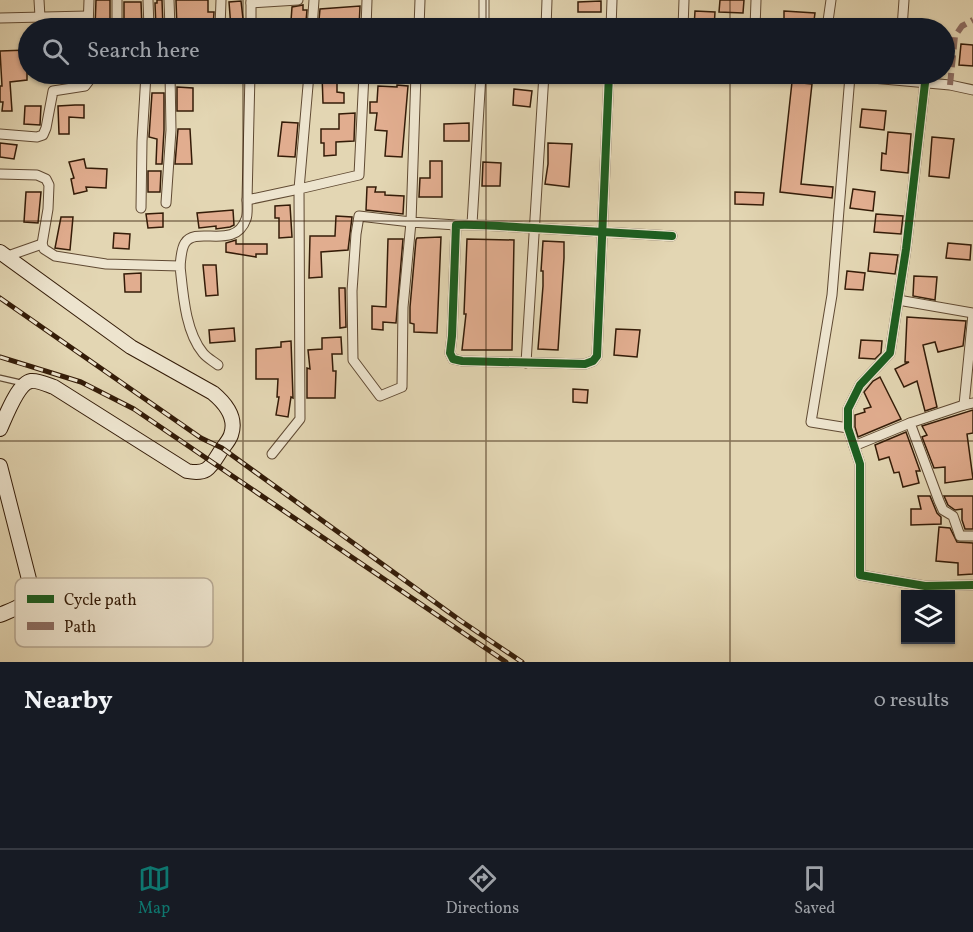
<!DOCTYPE html>
<style>
body{margin:0;font-family:Vollkorn,serif;background:#20242c;color:#f1f3f6}
.controls{position:absolute;right:18px;bottom:18px;display:grid;overflow:hidden;border-radius:0px;box-shadow:0 2px 4px #0004}
.controls button{width:54px;height:54px;display:grid;place-items:center;padding:0;border:0;border-bottom:2px solid #363941;background:#171b24;color:#f1f3f6;font:30px sans-serif}
.list{margin:0;padding:0;list-style:none}
h2{display:flex;justify-content:space-between;align-items:center;height:78px;margin:0;padding:0 24px;font-size:26px}
h2 small{font-size:20px;font-weight:400;color:#9ea1a6}
.icon{flex:none;width:33px;height:33px;fill:none;stroke:currentColor;stroke-width:2;stroke-linecap:round;stroke-linejoin:round}
.map{position:relative;flex:none;width:973px;height:662px;overflow:hidden}
.search{position:absolute;background:#171b24;box-shadow:0 2px 4px #0004;left:18px;right:18px;top:18px;height:66px;display:flex;align-items:center;gap:15px;box-sizing:border-box;padding:0 21px;border-radius:33px;color:#9ea1a6;font-size:22px}
.sheet{height:186px;background:#171b24}
nav{display:flex;justify-content:space-around;align-items:center;box-sizing:border-box;height:84px;border-top:2px solid #363941;background:#171b24;font-size:16px;color:#9ea1a6}
nav a{display:grid;justify-items:center;gap:3px}
nav .on{color:#0f766e}
.map>svg:first-child{display:block}
</style>
<div class="map">
<svg width="973" height="662" viewBox="0 0 973 662">
<rect width="100%" height="100%" fill="#e3d6b3"/>
<filter id="stains"><feTurbulence type="fractalNoise" baseFrequency=".00333" numOctaves="4"/><feColorMatrix values="0 0 0 0 .2 0 0 0 0 .09 0 0 0 0 .02 0 0 0 .5 -.17"/></filter>
<radialGradient id="worn" r=".72"><stop offset=".6" stop-color="#630" stop-opacity="0"/><stop offset="1" stop-color="#630" stop-opacity=".3"/></radialGradient>
<!-- building -->
<g fill="#e1ad8f" stroke="#341c08" stroke-width="1.5">
<polygon points="96,0 110,0 110,28 95,28"/>
<polygon points="157,0 162,0 163,28 156,28 155,3 157,3"/>
<polygon points="176,0 208,0 208,12 214,12 213,28 177,28"/>
<polygon points="720,0 744,0 743,13 719,12"/>
<polygon points="241,1 244,28 231,28 229,2"/>
<polygon points="601,1 601,12 578,12 578,2"/>
<polygon points="124,2 141,2 142,28 124,28"/>
<polygon points="303,5 303,10 307,10 306,21 291,21 292,7"/>
<polygon points="360,6 359,28 321,28 321,20 319,20 320,9"/>
<polygon points="695,11 715,12 714,28 694,28"/>
<polygon points="784,11 815,13 813,28 784,28"/>
<polygon points="961,44 973,45 973,66 959,65"/>
<polygon points="27,50 27,80 10,82 12,111 2,111 3,102 0,102 0,86 2,86 0,51"/>
<polygon points="322,74 337,74 337,92 344,93 344,103 323,103"/>
<polygon points="792,82 812,84 801,184 833,187 832,198 780,192"/>
<polygon points="397,85 408,86 402,157 385,156 387,131 375,130 377,113 370,113 370,102 377,102 378,86 397,87"/>
<polygon points="177,87 193,88 193,111 177,111"/>
<polygon points="514,89 532,91 530,107 513,105"/>
<polygon points="152,93 164,93 164,130 162,164 156,164 157,139 149,137"/>
<polygon points="75,105 84,105 84,118 69,117 69,134 59,134 58,106"/>
<polygon points="25,106 41,106 40,125 24,124"/>
<polygon points="862,109 886,111 884,130 860,127"/>
<polygon points="355,113 354,141 336,142 336,155 324,156 324,143 321,143 321,129 339,129 339,114"/>
<polygon points="282,122 298,123 295,157 278,156"/>
<polygon points="469,123 469,141 444,141 444,124"/>
<polygon points="178,129 190,129 192,164 175,164"/>
<polygon points="888,132 911,134 908,173 881,170 882,153 886,154"/>
<polygon points="932,137 954,139 949,178 929,176"/>
<polygon points="0,143 17,145 14,159 0,157"/>
<polygon points="548,143 572,144 569,187 545,184 548,164"/>
<polygon points="84,159 86,168 107,169 106,188 86,187 87,191 74,194 71,179 74,178 69,162"/>
<polygon points="430,161 442,161 442,197 419,197 420,178 430,178"/>
<polygon points="483,162 501,163 500,186 482,186"/>
<polygon points="148,171 161,171 160,192 148,192"/>
<polygon points="367,187 376,187 375,192 385,192 385,195 404,196 403,214 366,210"/>
<polygon points="853,189 875,192 873,211 850,208"/>
<polygon points="26,192 41,192 38,223 24,222"/>
<polygon points="735,192 764,193 763,205 735,204"/>
<polygon points="290,205 292,237 279,238 279,218 275,218 275,206"/>
<polygon points="233,210 234,225 230,227 216,229 216,226 199,228 197,213"/>
<polygon points="163,213 163,227 148,228 146,214"/>
<polygon points="876,214 903,216 901,234 874,232"/>
<polygon points="336,216 352,217 348,250 321,252 322,277 309,278 310,236 335,236"/>
<polygon points="61,217 73,217 70,250 55,248"/>
<polygon points="114,233 130,234 129,249 113,248"/>
<polygon points="441,237 437,333 414,332 414,324 410,323 410,307 416,240 417,238"/>
<polygon points="388,239 403,239 396,323 383,322 383,330 372,329 372,306 386,307"/>
<polygon points="467,239 514,240 512,350 462,350 466,314 464,314"/>
<polygon points="236,240 236,244 267,244 267,254 256,254 256,257 226,252 226,243"/>
<polygon points="543,241 564,242 564,258 558,350 538,349 543,286 543,271 541,271"/>
<polygon points="948,243 971,245 970,260 946,258"/>
<polygon points="870,253 898,255 895,274 868,271"/>
<polygon points="203,265 216,265 218,295 206,296"/>
<polygon points="847,271 865,273 863,290 845,289"/>
<polygon points="141,273 141,292 125,292 124,274"/>
<polygon points="914,276 937,277 935,300 913,296"/>
<polygon points="339,288 345,288 346,327 340,328"/>
<polygon points="907,317 966,321 963,346 938,352 935,342 923,345 937,407 925,411 917,381 904,387 895,369 909,362 905,362"/>
<polygon points="234,328 235,341 210,343 209,330"/>
<polygon points="616,329 640,330 637,357 614,355"/>
<polygon points="341,337 342,354 332,354 333,371 336,371 335,398 307,398 307,368 310,369 308,350 322,349 322,338"/>
<polygon points="861,340 882,341 881,353 875,359 859,358"/>
<polygon points="291,341 293,398 291,397 288,417 276,415 279,397 277,397 278,379 256,379 256,349 281,347 281,342"/>
<polygon points="880,377 901,419 858,437 855,427 855,415 865,412 864,409 871,407 864,392 873,381"/>
<polygon points="573,389 588,390 587,403 573,402"/>
<polygon points="973,410 973,433 967,434 973,479 945,483 945,467 934,468 922,437 927,435 922,426"/>
<polygon points="906,432 920,471 916,471 919,483 903,487 899,472 894,473 889,457 879,460 875,445"/>
<polygon points="918,496 930,496 937,513 941,517 941,524 911,525 911,509 921,509"/>
<polygon points="944,496 973,496 973,529 965,529 962,520 962,509 955,510 948,505"/>
<polygon points="939,527 950,528 957,542 973,543 973,574 958,575 958,563 936,561"/>
</g>
<g fill="none" stroke-linecap="round" stroke-linejoin="round">
<!-- lane casing -->
<g stroke="#604a33" stroke-width="7">
<polyline id="lane" points="0,378 22,383"/>
</g>
<!-- street casing -->
<g stroke="#604a33" stroke-width="11">
<g id="street">
<polyline points="39,0 40,17"/>
<polyline points="148,0 149,28"/>
<polyline points="169,0 170,28"/>
<polyline points="251,3 298,0"/>
<polyline points="0,18 88,16"/>
<polyline points="88,28 89,0"/>
<polyline points="117,28 117,0"/>
<polyline points="220,28 221,0"/>
<polyline points="251,28 251,0"/>
<polyline points="312,28 314,0"/>
<polyline points="366,28 367,0"/>
<polyline points="419,28 420,0"/>
<polyline points="484,28 484,0"/>
<polyline points="546,28 547,0"/>
<polyline points="611,28 612,0"/>
<polyline points="683,28 684,0"/>
<polyline points="755,28 756,0"/>
<polyline points="827,28 831,0"/>
<polyline points="902,28 904,0"/>
<polyline points="250,74 247,200 299,189 309,74"/>
<polyline points="416,74 411,222 359,216 356,234 352,291 353,360 380,396 402,387 403,307 411,222 456,225"/>
<path d="M609 74 597 356 593 361 585 364 462 361 453 359 450 353 452 336 456 225C482 224 508 227 534 228 580 231 626 233 672 236"/>
<polyline points="837,74 850,76 950,85 973,90"/>
<polyline points="925,83 906,249 890,353 860,385 848,409 848,428 860,464 860,575 925,586 973,585"/>
<polyline points="0,134 37,137 43,135 46,128 53,91 85,86 91,78 92,74"/>
<path d="M0 174 37 175 46 179 49 185 48 209 42 244 44 249 55 256 106 264 180 266C183 293 185 331 203 353 207 358 213 361 218 365"/>
<polyline points="166,203 171,130 170,74"/>
<polyline points="141,208 142,141 146,74"/>
<polyline points="472,224 481,74"/>
<polyline points="5,257 42,244"/>
<path d="M180 266C181 259 181 249 185 243 196 225 235 251 246 219 248 214 247 206 247 200"/>
<polyline points="898,300 973,313"/>
<polyline points="526,363 544,74"/>
<polyline points="973,403 964,405 910,423 939,501 943,510 953,516 960,536 973,536"/>
<polyline points="964,405 973,314"/>
<polyline points="848,428 811,422 832,295 850,76"/>
<polyline points="854,446 910,423"/>
<polyline points="272,454 300,419 299,189 359,175 364,74"/>
</g>
</g>
<!-- secondary casing -->
<g stroke="#341c08" stroke-width="16">
<g id="secondary">
<path d="M0 252 131 347 213 393C225 403 237 418 231 435 229 441 223 447 220 452 210 468 207 475 187 471L54 387C48 385 38 380 31 381 18 383 5 418 0 429"/>
<path d="M0 466 32 591C27 606 13 609 0 615"/>
</g>
</g>
<!-- lane -->
<use href="#lane" stroke="#ede4ce" stroke-width="4.5"/>
<!-- street -->
<use href="#street" stroke="#ede4ce" stroke-width="9"/>
<!-- secondary -->
<use href="#secondary" stroke="#ede4ce" stroke-width="14"/>
<!-- rail casing -->
<g stroke="#341c08" stroke-width="5">
<g id="rail">
<polyline points="0,298 201,438 222,448 461,621 522,662"/>
<polyline points="0,357 81,382 134,409 506,662"/>
</g>
</g>
<!-- rail -->
<use href="#rail" stroke="#ede4ce" stroke-width="3" stroke-dasharray="9" stroke-linecap="butt"/>
<!-- quiet -->
<polyline stroke="#8d6e63" stroke-width="6" stroke-dasharray="12 6" stroke-linecap="butt" points="950,85 955,36 962,26 973,20"/>
<!-- cycleway casing -->
<g stroke="#ede4ce" stroke-width="11">
<g id="cycleway">
<path d="M609 74 597 356 593 361 585 364 462 361 453 359 450 353 452 336 456 225C482 224 508 227 534 228 580 231 626 233 672 236"/>
<polyline points="925,83 906,249 890,353 860,385 848,409 848,428 860,464 860,575 925,586 973,585"/>
</g>
</g>
<!-- cycleway -->
<use href="#cycleway" stroke="#1b5e20" stroke-width="8"/>
</g>
<!-- grid -->
<path fill="none" stroke="#341c08" stroke-width="1.5" stroke-opacity="0.55" d="M243 0V28M486 0V28M730 0V28M243 74V662M486 74V662M730 74V662M0 221H973M0 441H973"/>
<!-- legend -->
<rect x="15" y="578" width="198" height="69" rx="9" fill="#ede4ce" stroke="#b6a893" stroke-width="1.5"/>
<rect x="27" y="595" width="27" height="8" fill="#1b5e20"/>
<rect x="27" y="622" width="27" height="8" fill="#8d6e63"/>
<g font-size="16" fill="#341c08">
<text x="64" y="605">Cycle path</text>
<text x="64" y="632">Path</text>
</g>
<rect width="100%" height="100%" filter="url(#stains)"/>
<rect width="100%" height="100%" fill="url(#worn)"/>
</svg>
<div class="controls">
<button><svg class="icon" aria-label="layers" viewBox="0 0 24 24"><path d="M12 4l9 5-9 5-9-5zM3 14l9 5 9-5"/></svg></button>
</div>
<div class="search"><svg class="icon" aria-label="search" viewBox="0 0 24 24"><circle cx="10" cy="10" r="6"/><path d="M15 15l6 6"/></svg>Search here</div>
</div>
<section class="sheet">
<h2>Nearby<small>0 results</small></h2>
<ul class="list">
</ul>
</section>
<nav>
<a class="on"><svg class="icon" aria-label="map" viewBox="0 0 24 24"><path d="M3 6l6-2 6 2 6-2v14l-6 2-6-2-6 2zM9 4v14M15 6v14"/></svg>Map</a>
<a><svg class="icon" aria-label="directions" viewBox="0 0 24 24"><path d="M12 3l9 9-9 9-9-9zM9 14v-3h6M13 9l2 2-2 2"/></svg>Directions</a>
<a><svg class="icon" aria-label="saved" viewBox="0 0 24 24"><path d="M7 4h10v16l-5-4-5 4z"/></svg>Saved</a>
</nav>
